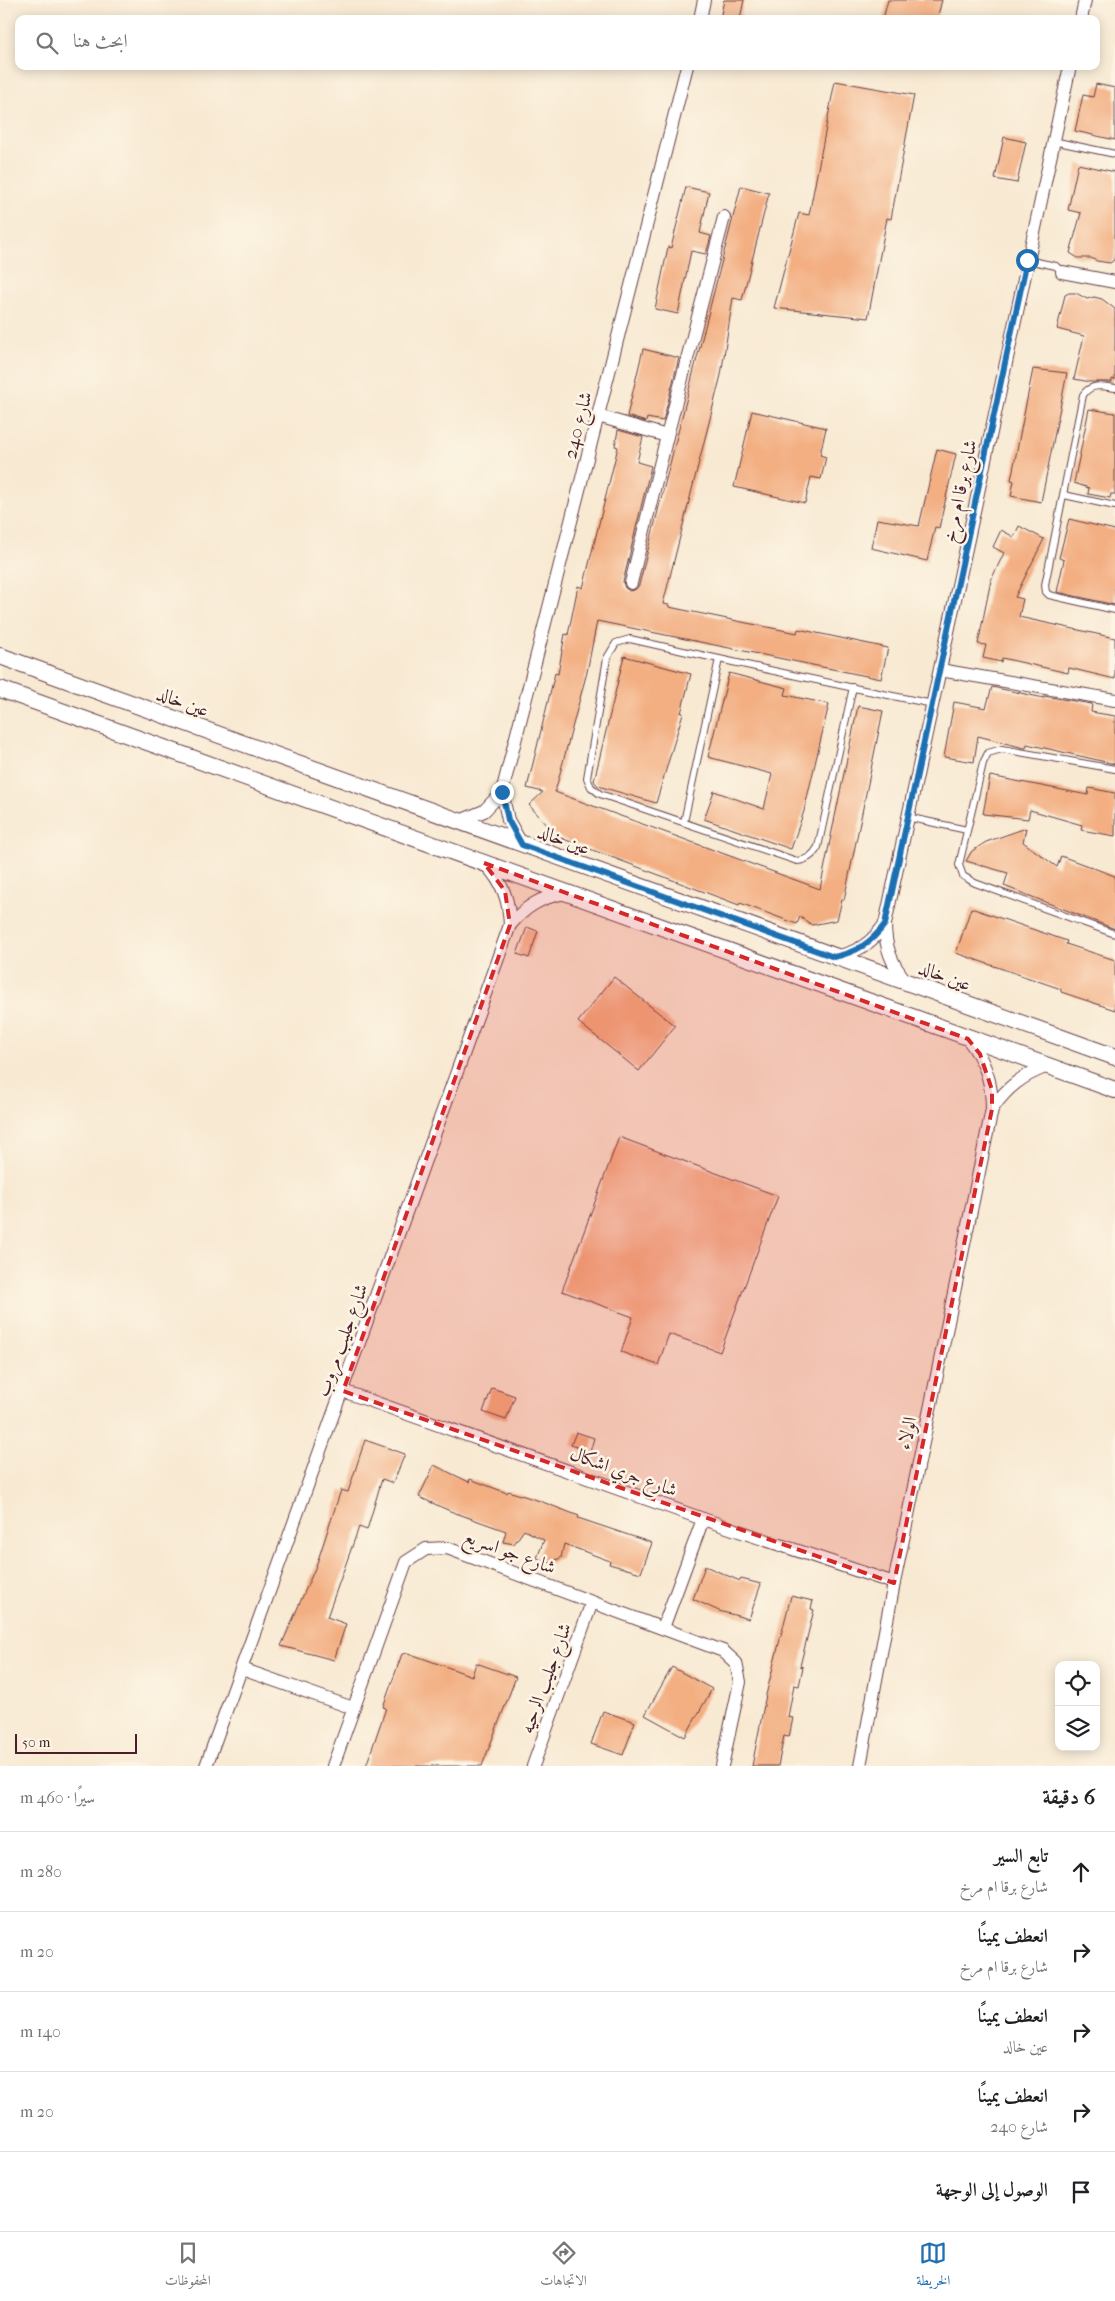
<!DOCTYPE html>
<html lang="ar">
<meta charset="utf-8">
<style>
body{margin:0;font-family:"IM FELL French Canon",Amiri,serif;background:#f6f6f6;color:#202124;direction:rtl}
.controls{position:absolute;right:15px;bottom:15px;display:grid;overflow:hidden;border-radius:10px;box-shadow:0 2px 12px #0003}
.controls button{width:45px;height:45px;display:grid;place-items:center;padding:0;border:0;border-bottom:1px solid #e0e0e0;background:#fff;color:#202124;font:25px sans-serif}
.scale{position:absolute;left:15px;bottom:12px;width:122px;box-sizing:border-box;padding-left:5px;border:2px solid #4a1f2b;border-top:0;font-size:14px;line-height:18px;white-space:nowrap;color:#4a1f2b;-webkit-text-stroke:4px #fcf5e5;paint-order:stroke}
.stop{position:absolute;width:15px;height:15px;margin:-11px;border:4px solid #1f6fb2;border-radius:50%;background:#fff}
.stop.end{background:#1f6fb2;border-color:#fff;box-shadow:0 1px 5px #0008}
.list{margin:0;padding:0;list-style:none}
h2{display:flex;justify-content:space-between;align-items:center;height:65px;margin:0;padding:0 20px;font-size:21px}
h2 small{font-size:16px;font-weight:400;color:#757577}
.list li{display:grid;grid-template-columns:32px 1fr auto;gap:15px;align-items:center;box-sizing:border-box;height:80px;padding:0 20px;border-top:1px solid #e0e0e0}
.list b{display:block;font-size:19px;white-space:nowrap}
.list p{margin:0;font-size:16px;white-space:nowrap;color:#757577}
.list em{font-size:16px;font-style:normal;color:#757577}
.icon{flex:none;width:28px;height:28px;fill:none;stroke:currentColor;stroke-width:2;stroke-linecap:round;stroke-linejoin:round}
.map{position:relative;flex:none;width:1115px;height:1766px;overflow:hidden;direction:ltr}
.search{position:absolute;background:#fff;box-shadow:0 2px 12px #0003;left:15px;right:15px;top:15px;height:55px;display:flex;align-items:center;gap:12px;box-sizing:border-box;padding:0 18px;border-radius:10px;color:#757577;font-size:19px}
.sheet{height:465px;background:#fff}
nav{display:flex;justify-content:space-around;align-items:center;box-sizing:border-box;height:70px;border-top:1px solid #e0e0e0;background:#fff;font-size:14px;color:#757577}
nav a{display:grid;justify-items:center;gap:2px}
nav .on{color:#1f6fb2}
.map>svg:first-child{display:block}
</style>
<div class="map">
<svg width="1115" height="1766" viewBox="0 0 1115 1766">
<rect width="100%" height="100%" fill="#fcf5e5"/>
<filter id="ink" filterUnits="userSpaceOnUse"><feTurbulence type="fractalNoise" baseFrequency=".02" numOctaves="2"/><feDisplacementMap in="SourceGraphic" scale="10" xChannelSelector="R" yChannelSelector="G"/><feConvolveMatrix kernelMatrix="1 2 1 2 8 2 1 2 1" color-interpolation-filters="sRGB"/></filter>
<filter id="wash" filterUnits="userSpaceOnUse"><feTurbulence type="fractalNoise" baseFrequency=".0096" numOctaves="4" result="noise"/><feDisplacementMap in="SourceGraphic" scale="20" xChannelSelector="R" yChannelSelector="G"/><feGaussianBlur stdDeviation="1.12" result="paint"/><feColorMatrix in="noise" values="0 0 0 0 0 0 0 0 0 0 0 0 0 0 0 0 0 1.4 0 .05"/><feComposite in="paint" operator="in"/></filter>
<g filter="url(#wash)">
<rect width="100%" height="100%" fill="#f8e9d2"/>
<g id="blocks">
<!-- building -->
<g fill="#f3af82">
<polygon points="724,0 744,0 740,19 720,19"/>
<polygon points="888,0 942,0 937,19 883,19"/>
<polygon points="835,81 914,95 891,219 887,218 868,318 774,308 799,213 809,215"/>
<polygon points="1096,84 1115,88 1115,140 1075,131 1083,95 1093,97"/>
<polygon points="1004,137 1026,142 1017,183 995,179"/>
<polygon points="1078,164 1115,172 1115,253 1114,260 1110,263 1097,261 1091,258 1078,258 1070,253 1081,213 1068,210"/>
<polygon points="741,186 769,193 742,300 733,298 721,375 663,604 669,605 669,607 737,621 797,633 798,629 888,648 881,679 597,621 587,672 555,792 820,889 858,706 883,711 844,900 842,900 837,920 812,925 800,917 797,924 740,903 739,905 558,837 529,805 543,792 527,788 555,673 558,674 565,634 568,635 578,586 583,588 618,447 615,446 618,430 643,437 637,462 651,466 623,582 625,588 630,591 636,589 639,585"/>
<polygon points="686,187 709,192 700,233 711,236 706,254 691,251 678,314 655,309 668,247 671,248"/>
<polygon points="1069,293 1076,293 1087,299 1094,297 1102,299 1115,309 1115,380 1112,379 1112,382 1091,382 1074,379 1084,336 1057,329 1065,295"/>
<polygon points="643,349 679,358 663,421 647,418 646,422 627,416"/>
<polygon points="1033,369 1067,373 1041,502 1011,496 1014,481 1011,480"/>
<polygon points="1089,409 1115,413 1115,494 1111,494 1110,498 1088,494 1089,488 1074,483"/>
<polygon points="752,411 826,428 820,455 826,457 821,479 811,477 805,503 734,487"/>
<polygon points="937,449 956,454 939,528 935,527 927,561 871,548 877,519 919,526"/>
<polygon points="1069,519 1115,530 1115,605 1057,592 1064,560 1059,558"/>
<polygon points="1019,526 1044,539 1015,597 1023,599 1019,617 1115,638 1115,679 1069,668 1068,673 1002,658 1001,662 983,658 986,645 978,644 991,580 1004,553 993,547 1001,530 1014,537"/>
<polygon points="624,656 691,674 681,713 683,713 656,803 598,786 594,781"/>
<polygon points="729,673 787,688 785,695 829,704 804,811 791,849 704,819 714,791 764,809 772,774 708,757"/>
<polygon points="992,687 1044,698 1044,696 1092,704 1091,712 1115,716 1115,764 1027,744 1026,748 1024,748 978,736 974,762 944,757 954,702 986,708"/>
<polygon points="990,776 1088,795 1089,788 1115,793 1115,836 1081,830 1082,825 1030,810 1028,819 983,814"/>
<polygon points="1026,828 1023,842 1057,867 1061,856 1115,876 1115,929 1004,886 1008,873 966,861 972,851 986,842"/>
<polygon points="971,908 1067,941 1066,944 1115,960 1115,1010 1061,992 1061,989 956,953"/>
<polygon points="527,927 538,931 529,958 517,954"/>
<polygon points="614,977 675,1026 639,1071 578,1022"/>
<polygon points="619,1137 778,1196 720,1352 669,1334 658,1365 621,1352 633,1317 562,1291"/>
<polygon points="492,1388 515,1396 506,1420 483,1412"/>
<polygon points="576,1432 594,1438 590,1452 571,1445"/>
<polygon points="365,1440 405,1454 393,1483 382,1479 367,1530 359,1527 327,1617 346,1624 334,1660 281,1646 316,1566 341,1490 348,1492"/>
<polygon points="434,1465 469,1482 470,1479 507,1493 508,1491 540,1501 579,1516 578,1518 652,1543 641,1573 609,1564 610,1561 564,1544 561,1558 555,1560 551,1563 537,1558 544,1540 524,1530 514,1544 503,1542 506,1531 450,1511 419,1497"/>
<polygon points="705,1566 740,1581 741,1579 761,1584 749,1619 719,1611 693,1599"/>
<polygon points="791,1596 813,1601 811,1609 814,1610 800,1666 803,1667 799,1686 794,1685 788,1717 793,1718 789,1737 784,1736 778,1766 752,1766 766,1695"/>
<polygon points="408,1653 472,1676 476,1663 516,1677 482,1766 366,1766 386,1708 383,1707 402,1654"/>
<polygon points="672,1667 712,1689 685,1737 645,1715"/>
<polygon points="603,1711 635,1722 623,1755 591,1744"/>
</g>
</g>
</g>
<g filter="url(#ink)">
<use href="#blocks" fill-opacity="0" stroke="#643d44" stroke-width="1"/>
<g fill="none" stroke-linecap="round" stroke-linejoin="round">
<!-- service casing -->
<g stroke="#643d44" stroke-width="8">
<g id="service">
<polyline points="1053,141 1115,154"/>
<polyline points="1027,260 1056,266 1062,272"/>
<path d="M1115 388C1102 386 1091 383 1083 395L1045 585 1046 592 1049 595 1115 610"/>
<polyline points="1064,495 1115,506"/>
<path d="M853 687 818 847C813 856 807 860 797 861L600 794 591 787 587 778 607 658 616 643 630 639C731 662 832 684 933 704"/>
<polyline points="1115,769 1002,749 988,753 983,763 959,865 963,876 975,883 1115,934"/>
<polyline points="907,817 967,830"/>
<polyline points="684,822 719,659"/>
</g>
</g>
<!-- minor casing -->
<g stroke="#643d44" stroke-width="14">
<g id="minor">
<polyline points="700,19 704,0"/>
<polyline points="1081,19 1085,0"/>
<polyline points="1062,272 1115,282"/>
<polyline points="598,416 667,436 724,217"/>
<polyline points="631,583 667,436"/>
<polyline points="940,670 1115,700"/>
<polyline points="460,821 484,811 502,792"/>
<polyline points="522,845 508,820 502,792 687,66"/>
<path d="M486 865C503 883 509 900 510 925"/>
<path d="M835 957C858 952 872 943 885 924"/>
<path d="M907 982C891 964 885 947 885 924L1070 66"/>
<path d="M992 1109C1007 1087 1023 1075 1048 1066"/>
<polyline points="343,1391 703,1519 894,1583"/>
<polyline points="663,1628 703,1519"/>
<polyline points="242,1669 353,1708"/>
<path d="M206 1766 510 925C525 907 541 897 565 893"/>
<polyline points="333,1766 406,1562 426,1549 447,1548 723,1651 736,1663 740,1682 722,1766"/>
<polyline points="533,1766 592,1602"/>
<path d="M860 1766 894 1583 992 1109C992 1081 985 1061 968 1039"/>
</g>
</g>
<!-- tertiary casing -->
<g stroke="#643d44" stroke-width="18">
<g id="tertiary">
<polyline points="0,656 1115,1057"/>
<polyline points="0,689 1115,1090"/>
</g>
</g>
<!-- service -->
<use href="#service" stroke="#fff" stroke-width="6"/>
<!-- minor -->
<use href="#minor" stroke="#fff" stroke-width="12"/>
<!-- tertiary -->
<use href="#tertiary" stroke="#fff" stroke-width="16"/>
</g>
</g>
<g fill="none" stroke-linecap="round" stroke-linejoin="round" filter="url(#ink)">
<!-- route -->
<path stroke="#1f6fb2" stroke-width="6" d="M502 792 508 820 522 845 834 957C857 952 871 943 885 924L1027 260"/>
</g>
<!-- marked area -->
<path fill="#d62828" fill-opacity="0.2" stroke="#d62828" stroke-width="4" stroke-dasharray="10 6" stroke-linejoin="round" d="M484 863 968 1039 980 1054 992 1090V1109L894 1583 343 1391 510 925 505 891Z"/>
<g text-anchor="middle" stroke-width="5" stroke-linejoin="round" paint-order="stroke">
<!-- street labels -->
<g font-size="19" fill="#4a1f2b" stroke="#fcf5e5">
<text transform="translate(577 425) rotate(-76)" y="7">شارع 240</text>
<text transform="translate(959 491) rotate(-78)" y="7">شارع برقا ام مرخ</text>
<text transform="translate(183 701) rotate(20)" y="7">عين خالد</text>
<text transform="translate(564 839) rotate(20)" y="7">عين خالد</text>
<text transform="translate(945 975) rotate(20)" y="7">عين خالد</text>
<text transform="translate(341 1340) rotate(-70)" y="7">شارع جليب مروب</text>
<text transform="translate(906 1433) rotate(-78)" y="7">الولاء</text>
<text transform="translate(624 1471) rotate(20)" y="7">شارع جري اشكال</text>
<text transform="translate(510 1551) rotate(20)" y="7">شارع جو اسريع</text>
<text transform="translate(545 1678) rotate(-70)" y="7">شارع جليب الرحيه</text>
</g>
</g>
</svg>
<div class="controls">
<button><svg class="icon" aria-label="locate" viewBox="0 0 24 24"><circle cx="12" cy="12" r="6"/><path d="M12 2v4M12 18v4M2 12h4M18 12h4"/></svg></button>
<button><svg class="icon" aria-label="layers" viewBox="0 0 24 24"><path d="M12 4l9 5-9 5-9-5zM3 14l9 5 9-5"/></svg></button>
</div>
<div class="scale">50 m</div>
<div class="stop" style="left:1027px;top:260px"></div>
<div class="stop end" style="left:502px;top:792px"></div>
<div class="search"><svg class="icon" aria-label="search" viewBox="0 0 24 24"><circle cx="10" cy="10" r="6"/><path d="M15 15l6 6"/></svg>ابحث هنا</div>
</div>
<section class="sheet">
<h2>6 دقيقة<small>سيرًا · 460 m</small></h2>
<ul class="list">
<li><svg class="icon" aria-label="ahead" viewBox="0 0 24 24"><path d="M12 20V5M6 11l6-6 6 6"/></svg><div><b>تابع السير</b><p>شارع برقا ام مرخ</p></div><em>280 m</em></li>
<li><svg class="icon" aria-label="right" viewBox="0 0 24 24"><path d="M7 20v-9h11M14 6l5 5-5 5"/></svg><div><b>انعطف يمينًا</b><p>شارع برقا ام مرخ</p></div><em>20 m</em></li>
<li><svg class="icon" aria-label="right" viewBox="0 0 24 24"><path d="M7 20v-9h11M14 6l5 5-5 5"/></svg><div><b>انعطف يمينًا</b><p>عين خالد</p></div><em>140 m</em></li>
<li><svg class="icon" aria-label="right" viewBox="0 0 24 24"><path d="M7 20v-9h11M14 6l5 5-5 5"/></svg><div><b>انعطف يمينًا</b><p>شارع 240</p></div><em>20 m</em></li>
<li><svg class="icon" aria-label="arrive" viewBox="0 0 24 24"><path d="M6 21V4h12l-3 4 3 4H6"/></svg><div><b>الوصول إلى الوجهة</b></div></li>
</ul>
</section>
<nav>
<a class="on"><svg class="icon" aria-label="map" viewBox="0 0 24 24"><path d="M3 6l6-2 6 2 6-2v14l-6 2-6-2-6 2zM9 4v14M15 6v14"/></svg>الخريطة</a>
<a><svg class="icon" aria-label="directions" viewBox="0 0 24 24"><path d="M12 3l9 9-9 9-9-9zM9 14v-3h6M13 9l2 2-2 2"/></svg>الاتجاهات</a>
<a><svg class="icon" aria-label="saved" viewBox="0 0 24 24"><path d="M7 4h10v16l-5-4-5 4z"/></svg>المحفوظات</a>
</nav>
